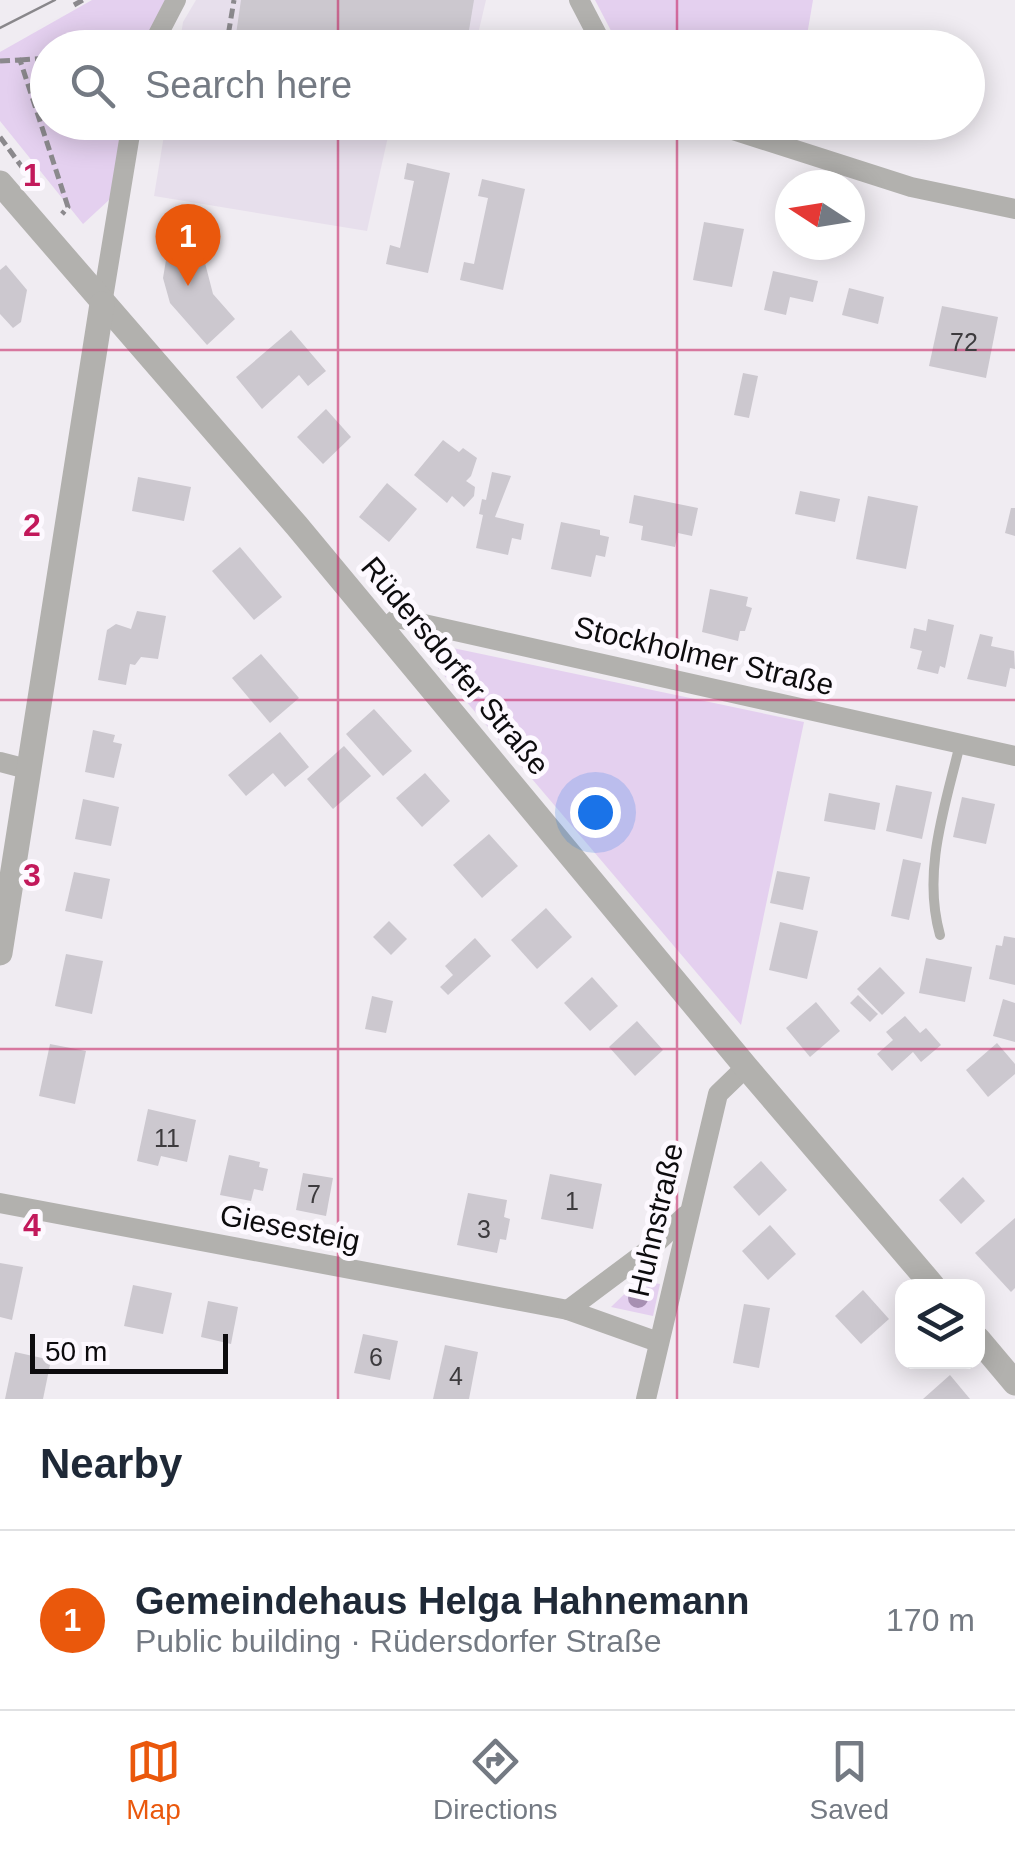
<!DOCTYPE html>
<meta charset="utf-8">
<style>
body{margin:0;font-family:Arial,sans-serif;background:#f2f2f3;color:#1f2937}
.controls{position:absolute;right:30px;bottom:30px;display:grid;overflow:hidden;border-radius:20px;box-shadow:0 5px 25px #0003}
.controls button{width:90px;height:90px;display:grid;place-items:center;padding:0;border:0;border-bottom:2px solid #e0e1e3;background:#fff;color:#1f2937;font:50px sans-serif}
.compass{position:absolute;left:775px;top:170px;width:90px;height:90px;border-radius:50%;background:#fff;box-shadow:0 5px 25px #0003;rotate:282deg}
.scale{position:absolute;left:30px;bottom:25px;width:198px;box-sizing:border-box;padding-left:10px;border:5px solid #0d0c0e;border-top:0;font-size:28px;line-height:35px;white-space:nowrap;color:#0d0c0e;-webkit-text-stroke:8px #fdf9ff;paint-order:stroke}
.you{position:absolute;left:595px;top:812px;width:35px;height:35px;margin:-25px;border:8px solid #fff;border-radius:50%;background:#1a73e8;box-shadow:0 0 0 15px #1a73e833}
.badge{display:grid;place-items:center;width:65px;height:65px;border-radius:50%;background:#ea580c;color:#fff;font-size:32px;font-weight:700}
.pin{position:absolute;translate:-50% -82px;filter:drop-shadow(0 2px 5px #0008)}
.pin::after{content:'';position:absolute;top:52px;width:35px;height:30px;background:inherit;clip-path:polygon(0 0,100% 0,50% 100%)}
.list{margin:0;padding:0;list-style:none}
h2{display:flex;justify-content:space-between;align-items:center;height:130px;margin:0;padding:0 40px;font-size:42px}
h2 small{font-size:32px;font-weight:400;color:#747a83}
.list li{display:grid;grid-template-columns:65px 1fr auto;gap:30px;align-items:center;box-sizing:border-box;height:180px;padding:0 40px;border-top:2px solid #e0e1e3}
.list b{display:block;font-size:38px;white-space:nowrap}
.list p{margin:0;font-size:32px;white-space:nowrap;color:#747a83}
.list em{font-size:32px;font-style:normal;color:#747a83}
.icon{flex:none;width:55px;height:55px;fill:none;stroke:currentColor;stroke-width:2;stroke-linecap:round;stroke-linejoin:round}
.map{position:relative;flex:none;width:1015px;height:1399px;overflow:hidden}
.search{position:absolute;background:#fff;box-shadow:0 5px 25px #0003;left:30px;right:30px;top:30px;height:110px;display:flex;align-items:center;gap:25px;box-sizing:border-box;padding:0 35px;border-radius:55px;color:#747a83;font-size:38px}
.sheet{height:310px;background:#fff}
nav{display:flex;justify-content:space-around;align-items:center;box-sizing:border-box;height:140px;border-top:2px solid #e0e1e3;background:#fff;font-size:28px;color:#747a83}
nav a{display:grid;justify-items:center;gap:5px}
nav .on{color:#ea580c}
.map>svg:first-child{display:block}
</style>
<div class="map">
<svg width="1015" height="1399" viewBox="0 0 1015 1399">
<rect width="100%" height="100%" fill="#f0ecf2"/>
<!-- built -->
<g fill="#e7dfec">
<polygon points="196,0 486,0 475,47 179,48 183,22"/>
<polygon points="166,123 391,123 367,231 154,196"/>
</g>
<!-- green -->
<g fill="#e4d0ef">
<polygon points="92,0 166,0 144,47 48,48 48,122 126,123 110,199 83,224 0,121 0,52"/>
<polygon points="595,0 813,0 805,47 620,48"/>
<polygon points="429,643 804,722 741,1025 431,660"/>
<polygon points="639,1280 660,1284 653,1316 611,1307"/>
</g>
<!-- building -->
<g fill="#ccc8cf">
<polygon points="241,0 474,0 466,48 234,48"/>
<polygon points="407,163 450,173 428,273 386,264 390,245 400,248 414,181 404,179"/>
<polygon points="482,179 525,189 503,290 460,280 464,262 474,264 488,198 478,196"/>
<polygon points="704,222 744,229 732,287 693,280"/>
<polygon points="172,224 211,230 205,263 213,294 235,319 207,345 170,303 163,278"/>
<polygon points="6,265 27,290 21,322 13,328 0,314 0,270"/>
<polygon points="773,271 818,281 813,302 790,297 786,315 764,310"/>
<polygon points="849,288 884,297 878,324 842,315"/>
<polygon points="942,306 998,317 986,378 929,366"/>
<polygon points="291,330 326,371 308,386 299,375 262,409 236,377"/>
<polygon points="743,373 758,376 749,418 734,415"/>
<polygon points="326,409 351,437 323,464 297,437"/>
<polygon points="443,440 459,452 463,448 477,458 471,476 466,481 475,487 474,496 464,507 452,496 447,503 414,475"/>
<polygon points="492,472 511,476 495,517 524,524 521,540 512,538 508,555 476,548 483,515 479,514 482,499 486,500"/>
<polygon points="138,477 191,487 184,521 132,511"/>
<polygon points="387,483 417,509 389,542 359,517"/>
<polygon points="800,491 840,499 835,522 795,514"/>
<polygon points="634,495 698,508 692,536 678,533 675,547 641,540 643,526 629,523"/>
<polygon points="868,496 918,506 906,569 856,559"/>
<polygon points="1011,508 1015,508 1015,536 1005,533"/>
<polygon points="561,522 600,530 600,535 609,537 605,557 596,555 591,577 551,569"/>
<polygon points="240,547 282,597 254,620 212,571"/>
<polygon points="710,589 748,597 746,606 752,608 745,631 740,631 738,641 702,632"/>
<polygon points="137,611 166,616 158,659 141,657 135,665 130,664 126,685 98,680 107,630 116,624 131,629"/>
<polygon points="928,619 954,625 945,668 940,666 938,674 917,669 922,651 910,648 914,628 926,631"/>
<polygon points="980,634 993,637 991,646 1014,651 1015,669 1010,668 1006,687 967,679"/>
<polygon points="261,654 299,698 270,723 232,678"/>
<polygon points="374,709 412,751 383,776 346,734"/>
<polygon points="93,730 115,735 113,742 122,744 114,778 85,772"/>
<polygon points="280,732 309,767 285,787 273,773 246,796 228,775"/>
<polygon points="344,746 371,776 333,809 307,779"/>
<polygon points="425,773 450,801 422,827 396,798"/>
<polygon points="896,785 932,792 922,839 886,831"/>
<polygon points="829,793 880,803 875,830 824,821"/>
<polygon points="962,797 995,804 986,844 953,837"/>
<polygon points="83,799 119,807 111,846 75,839"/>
<polygon points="489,834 518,866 482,898 453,865"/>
<polygon points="903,859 921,863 909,920 891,916"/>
<polygon points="777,871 810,877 803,910 770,903"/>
<polygon points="74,872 110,879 102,919 65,911"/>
<polygon points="546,908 572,937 537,969 511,940"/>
<polygon points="389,921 407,939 391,955 373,937"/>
<polygon points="780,922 818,931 807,979 769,970"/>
<polygon points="1004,936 1015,938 1015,985 989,979 996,945 1002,946"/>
<polygon points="475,938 491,956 448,995 440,987 453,975 445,966"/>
<polygon points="66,954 103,961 92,1014 55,1006"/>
<polygon points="926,958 972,967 965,1002 919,993"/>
<polygon points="880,967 905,993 882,1015 857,989"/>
<polygon points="592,977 618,1006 590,1031 564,1003"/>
<polygon points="858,995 878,1014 870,1022 850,1003"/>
<polygon points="372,996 393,1001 386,1033 365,1029"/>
<polygon points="1003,999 1015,1003 1015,1042 993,1036"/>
<polygon points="816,1002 840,1031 810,1057 786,1028"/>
<polygon points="905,1016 920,1033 926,1028 941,1045 921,1062 913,1052 892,1071 877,1054 893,1040 886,1032"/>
<polygon points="637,1021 663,1050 635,1076 609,1047"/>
<polygon points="997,1043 1015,1064 1015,1074 988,1097 966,1070"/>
<polygon points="50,1044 86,1051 75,1104 39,1096"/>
<polygon points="148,1109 196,1120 187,1162 161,1156 158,1166 137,1161"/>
<polygon points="229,1155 260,1162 259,1167 268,1169 263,1191 254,1189 251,1201 220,1195"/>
<polygon points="761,1161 787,1190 759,1216 733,1187"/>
<polygon points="303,1173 333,1178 326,1216 296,1210"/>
<polygon points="550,1174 602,1184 593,1229 541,1219"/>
<polygon points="963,1177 985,1201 961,1224 939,1200"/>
<polygon points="468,1193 507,1200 504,1217 510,1219 506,1240 500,1239 497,1253 457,1245"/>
<polygon points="1015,1218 1015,1288 1011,1292 975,1253"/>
<polygon points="770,1225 796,1254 768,1280 742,1251"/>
<polygon points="0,1263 23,1267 12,1320 0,1317"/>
<polygon points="133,1285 172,1293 163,1334 124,1326"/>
<polygon points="863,1290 889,1319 861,1344 835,1316"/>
<polygon points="208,1301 238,1307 231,1344 201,1337"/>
<polygon points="744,1304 770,1308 759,1368 733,1363"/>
<polygon points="363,1334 398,1341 390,1380 354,1373"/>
<polygon points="445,1345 478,1352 469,1399 433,1399"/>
<polygon points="15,1352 51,1360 43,1399 5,1399"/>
<polygon points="950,1375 970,1399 923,1399"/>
</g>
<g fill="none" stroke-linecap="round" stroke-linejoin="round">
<!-- path -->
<g stroke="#8b898d" stroke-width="5" stroke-dasharray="10 5" stroke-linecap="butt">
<polyline points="74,5 83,0"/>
<polyline points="226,48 234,0"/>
<polyline points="20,60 48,58"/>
<polyline points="0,61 20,60 68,207 62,214"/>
<polyline points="0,137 22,167"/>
</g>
<!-- service -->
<path stroke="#b2b1ae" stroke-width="10" d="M940 935C922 871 945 807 960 744"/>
<!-- minor -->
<g stroke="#b2b1ae" stroke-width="20">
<polyline points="579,0 604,48"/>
<polyline points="151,48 176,0"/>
<polyline points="708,122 911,187 1015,209"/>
<polyline points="102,304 132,122"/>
<polyline points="384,630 397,618 1015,756"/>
<polyline points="0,762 27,769"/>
<polyline points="0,1203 568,1310 658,1342"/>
<polyline points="568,1310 651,1248 686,1215"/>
<polyline points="646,1399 718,1094 746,1067"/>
</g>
<!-- tertiary -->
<g stroke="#b2b1ae" stroke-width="25">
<polyline points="0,183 297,526 746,1067 933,1286"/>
<polyline points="0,953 102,304"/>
<polyline points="978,1339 1015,1383"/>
</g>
<!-- tram -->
<polyline stroke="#89878b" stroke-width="2.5" points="0,28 55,0"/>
</g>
<!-- trees -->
<circle fill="#a790b2" cx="638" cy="1298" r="10"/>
<!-- grid -->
<path fill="none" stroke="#c2185b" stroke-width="2.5" stroke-opacity="0.55" d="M338 0V48M677 0V48M338 122V1399M677 122V1399M0 350H1015M0 700H1015M0 1049H1015"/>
<g text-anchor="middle" stroke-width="10" stroke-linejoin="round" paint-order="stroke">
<!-- number labels -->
<g font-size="25" fill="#3d3b3e">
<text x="964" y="351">72</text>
<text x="167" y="1147">11</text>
<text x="314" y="1203">7</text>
<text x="572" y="1210">1</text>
<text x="484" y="1238">3</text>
<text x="376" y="1366">6</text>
<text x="456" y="1385">4</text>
</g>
<!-- street labels -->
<g font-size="30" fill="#0d0c0e" stroke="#fdf9ff">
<text transform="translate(704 656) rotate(13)" y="10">Stockholmer Straße</text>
<text transform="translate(455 666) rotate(50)" y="10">Rüdersdorfer Straße</text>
<text transform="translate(656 1220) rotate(-77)" y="10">Huhnstraße</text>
<text transform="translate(290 1228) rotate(11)" y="10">Giesesteig</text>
</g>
</g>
<g font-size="32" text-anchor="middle" font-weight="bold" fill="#c2185b" stroke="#fdf9ff" stroke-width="10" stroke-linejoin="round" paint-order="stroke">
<text x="32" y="186">1</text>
<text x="32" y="536">2</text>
<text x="32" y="886">3</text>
<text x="32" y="1236">4</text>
</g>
</svg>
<div class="controls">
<button><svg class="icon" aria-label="layers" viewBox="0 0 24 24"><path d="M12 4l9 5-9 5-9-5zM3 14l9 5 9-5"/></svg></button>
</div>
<svg class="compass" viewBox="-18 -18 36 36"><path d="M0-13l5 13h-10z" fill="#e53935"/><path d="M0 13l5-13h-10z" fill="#747a83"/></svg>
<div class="scale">50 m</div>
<div class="you"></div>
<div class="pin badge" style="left:188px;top:286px">1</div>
<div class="search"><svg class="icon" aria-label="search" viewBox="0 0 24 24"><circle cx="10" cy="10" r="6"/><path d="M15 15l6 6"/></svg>Search here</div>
</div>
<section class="sheet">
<h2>Nearby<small></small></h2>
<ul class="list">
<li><span class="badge">1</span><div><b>Gemeindehaus Helga Hahnemann</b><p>Public building · Rüdersdorfer Straße</p></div><em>170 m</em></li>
</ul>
</section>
<nav>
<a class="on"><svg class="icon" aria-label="map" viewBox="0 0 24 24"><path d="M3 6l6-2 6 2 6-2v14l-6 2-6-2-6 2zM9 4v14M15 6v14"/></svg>Map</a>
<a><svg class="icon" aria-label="directions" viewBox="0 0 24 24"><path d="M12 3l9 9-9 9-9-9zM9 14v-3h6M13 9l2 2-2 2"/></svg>Directions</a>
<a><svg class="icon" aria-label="saved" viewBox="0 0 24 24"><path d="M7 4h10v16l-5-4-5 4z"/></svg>Saved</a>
</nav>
